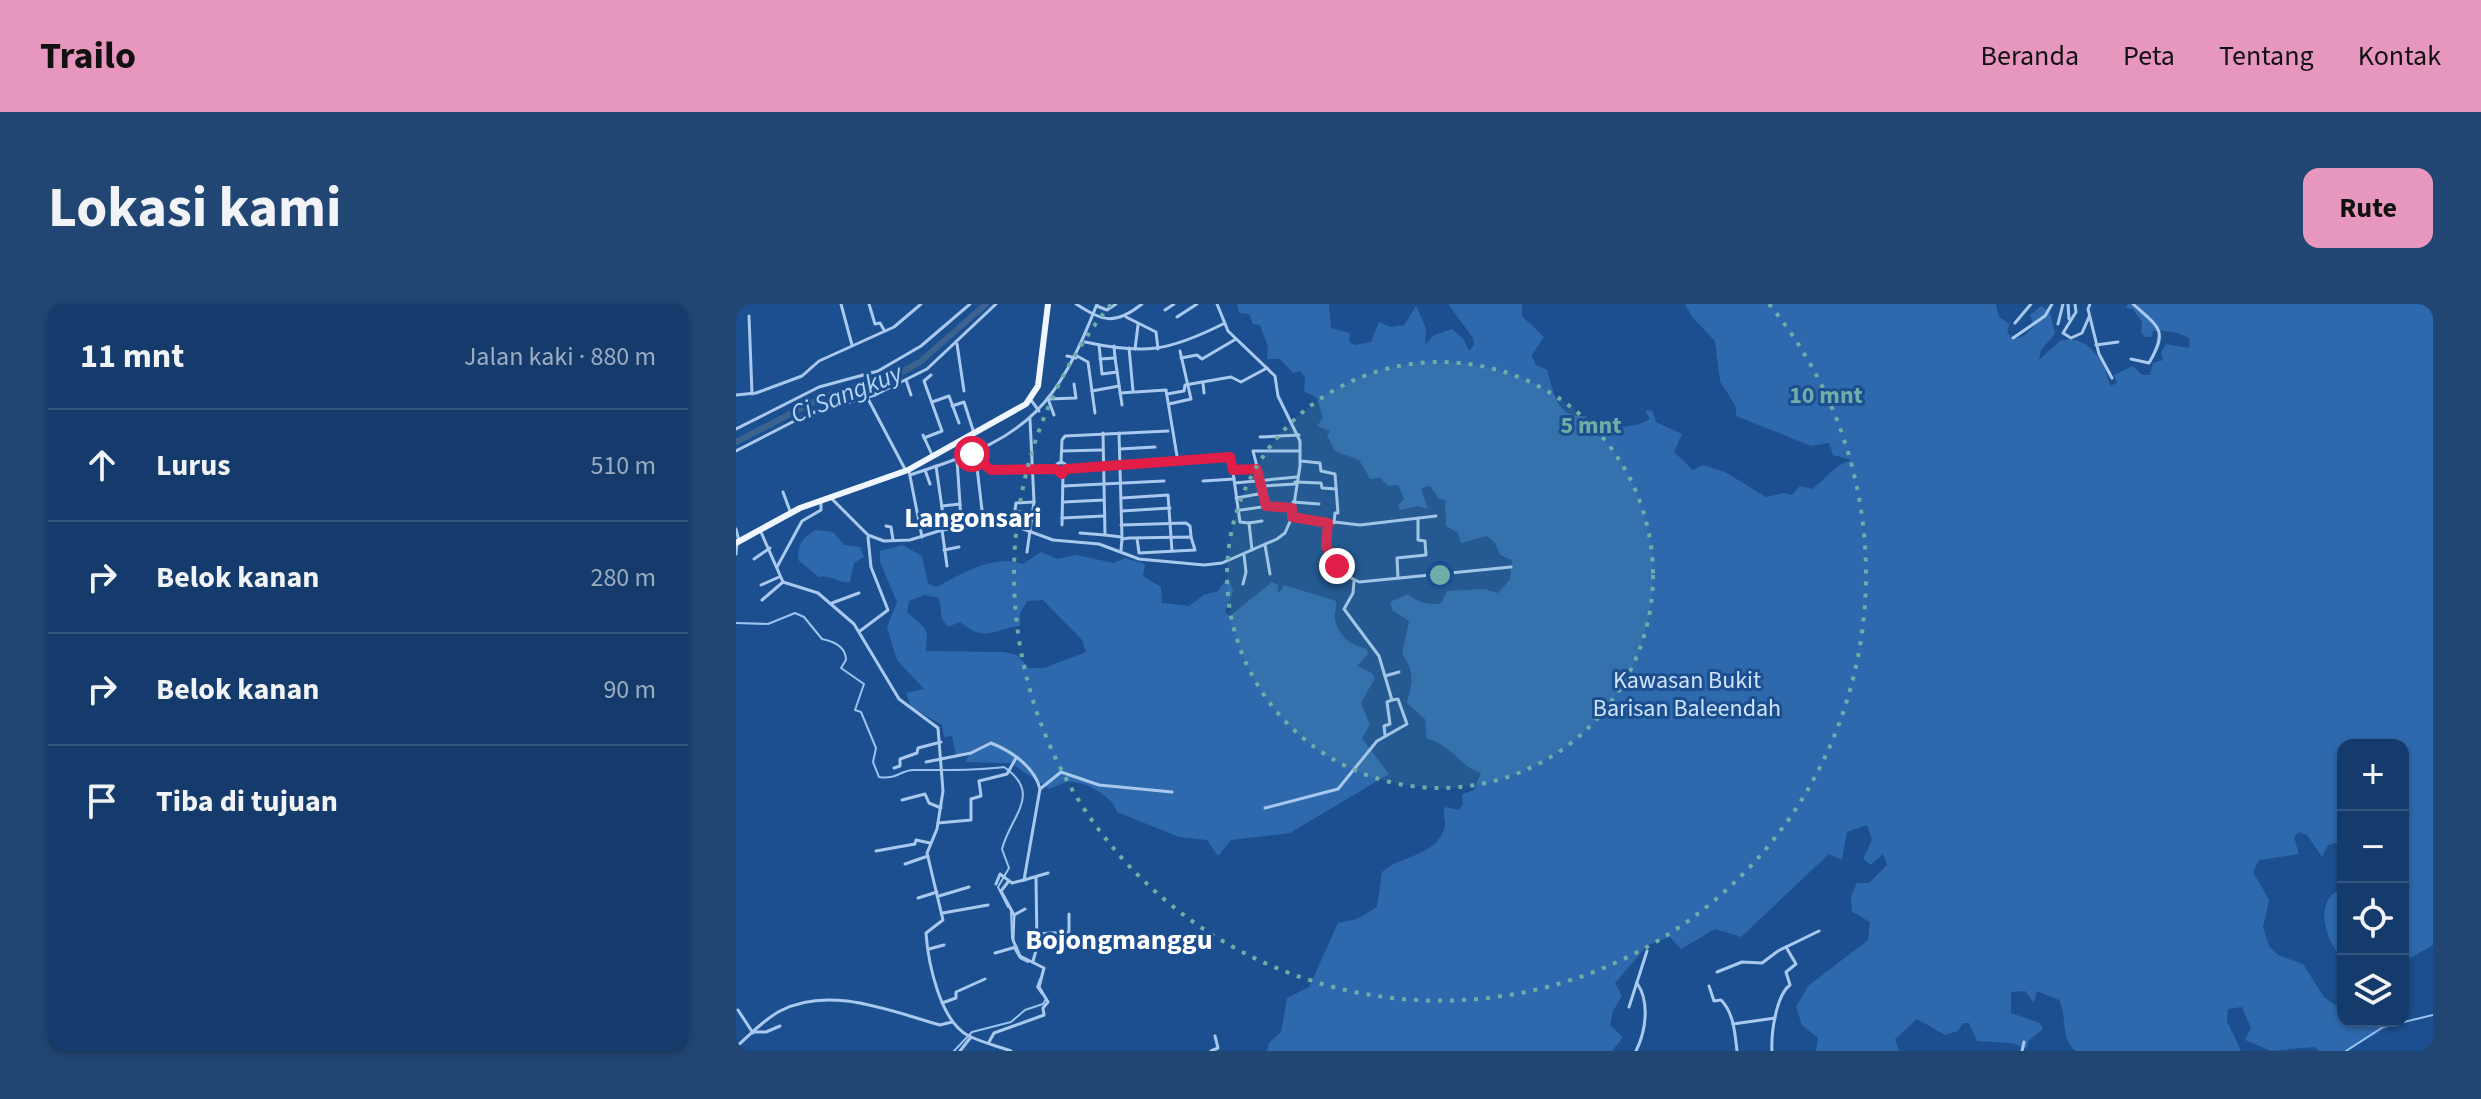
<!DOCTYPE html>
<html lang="id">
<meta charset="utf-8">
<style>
body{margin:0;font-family:"Source Sans 3",sans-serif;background:#214673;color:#f1f3f6}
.controls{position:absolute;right:24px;bottom:24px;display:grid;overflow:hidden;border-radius:16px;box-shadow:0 2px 6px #0004}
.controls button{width:72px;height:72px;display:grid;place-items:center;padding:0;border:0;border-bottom:2px solid #33557e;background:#143b6b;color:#f1f3f6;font:40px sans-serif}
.stop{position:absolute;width:24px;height:24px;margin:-18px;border:6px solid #e11d48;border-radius:50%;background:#fff}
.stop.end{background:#e11d48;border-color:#fff;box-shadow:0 2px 8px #0008}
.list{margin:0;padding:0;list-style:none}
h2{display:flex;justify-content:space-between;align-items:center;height:104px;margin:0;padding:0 32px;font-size:34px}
h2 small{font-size:26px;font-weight:400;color:#9dadc1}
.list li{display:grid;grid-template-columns:52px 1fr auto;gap:24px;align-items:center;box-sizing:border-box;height:112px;padding:0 32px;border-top:2px solid #33557e}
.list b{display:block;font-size:30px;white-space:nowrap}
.list em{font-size:26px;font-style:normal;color:#9dadc1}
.icon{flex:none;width:44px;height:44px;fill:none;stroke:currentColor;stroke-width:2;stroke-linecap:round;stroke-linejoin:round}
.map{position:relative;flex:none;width:1697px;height:747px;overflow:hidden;border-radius:16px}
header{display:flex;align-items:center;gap:48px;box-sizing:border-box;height:112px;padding:0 40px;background:#e797bd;color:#111}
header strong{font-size:38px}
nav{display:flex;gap:44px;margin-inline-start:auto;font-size:28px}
.intro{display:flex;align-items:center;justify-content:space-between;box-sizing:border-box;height:192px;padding:0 48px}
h1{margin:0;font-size:56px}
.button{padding:20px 36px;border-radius:16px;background:#e797bd;color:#111;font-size:28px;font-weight:700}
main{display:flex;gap:48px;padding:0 48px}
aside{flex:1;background:#143b6b;border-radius:16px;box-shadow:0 2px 6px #0004}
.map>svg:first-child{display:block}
</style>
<header>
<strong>Trailo</strong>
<nav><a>Beranda</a><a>Peta</a><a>Tentang</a><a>Kontak</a></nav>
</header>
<div class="intro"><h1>Lokasi kami</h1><a class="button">Rute</a></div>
<main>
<aside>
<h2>11 mnt<small>Jalan kaki · 880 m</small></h2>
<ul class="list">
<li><svg class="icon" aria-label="ahead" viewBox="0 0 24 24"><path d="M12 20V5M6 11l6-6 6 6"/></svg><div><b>Lurus</b></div><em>510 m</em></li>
<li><svg class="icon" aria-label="right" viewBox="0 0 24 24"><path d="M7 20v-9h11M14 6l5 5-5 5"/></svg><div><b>Belok kanan</b></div><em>280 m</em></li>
<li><svg class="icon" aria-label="right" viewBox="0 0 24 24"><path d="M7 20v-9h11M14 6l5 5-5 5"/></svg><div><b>Belok kanan</b></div><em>90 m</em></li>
<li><svg class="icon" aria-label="arrive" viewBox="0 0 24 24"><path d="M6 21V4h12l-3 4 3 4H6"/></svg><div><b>Tiba di tujuan</b></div></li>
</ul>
</aside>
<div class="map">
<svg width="1697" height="747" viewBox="0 0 1697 747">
<rect width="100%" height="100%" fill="#1b4f8f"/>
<!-- green -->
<g fill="#2e69ad" fill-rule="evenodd">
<path d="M501 0H593L595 24 614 29 613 37 618 41 635 38 643 18 655 23 668 21 680 2 690 24 689 41 698 31 716 25 728 36 733 47 738 41 737 34 712 0H786V12L808 33 796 51 800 61 811 66C818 88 820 115 850 112L858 121C876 124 898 125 914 115L909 107 916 106 920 118 946 130 938 148 957 166 967 161 989 168 1030 193 1048 189 1056 191 1064 182 1076 185C1088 176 1101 159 1116 156L1097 151 1093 139 1075 142 1000 112V103L984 77 979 37 956 13 949 0H1260L1263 13 1274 20 1271 27 1276 35 1286 33 1298 23 1294 11 1305 2 1314 8 1319 30 1305 46 1303 56 1324 37C1352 28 1370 60 1374 82L1381 79 1378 71 1397 62 1406 71H1414L1417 59 1427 56 1425 48 1430 40 1453 44 1454 35C1443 28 1430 26 1417 27L1416 33H1409L1405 28 1406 18 1397 5 1390 4 1392 0H1697V641L1667 658V441H1607V537L1592 541 1586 553 1571 531 1563 528 1558 533 1563 550 1523 556 1517 568 1533 596 1527 623 1533 642 1542 651 1567 660 1588 693 1607 707V717H1615L1619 724 1630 717H1655L1656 721 1610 747H1584L1578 743 1535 747 1509 736 1515 724 1506 703 1492 705 1491 717 1505 747H1339C1323 731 1332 714 1323 696L1301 687 1298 699 1289 687 1275 688V709L1304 719 1307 725 1293 736 1290 745 1276 739 1241 737 1233 719H1227L1222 727 1209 731 1181 715 1159 735 1163 747H1080L1082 734 1066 721 1060 703 1072 682 1132 636 1134 618 1116 608 1115 592 1121 579H1133L1151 561 1147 550 1135 561 1127 555 1136 536 1131 521 1111 528 1106 556 1093 550 1005 633 979 625 945 645 934 633 912 641 879 679 886 692 877 707 874 721 887 733 876 747H531L533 739 545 728 551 694 573 683 602 619 621 615 641 603 646 568C664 551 701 553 709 522 710 515 706 511 709 503L723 506 727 500 726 490 738 486 745 469C724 463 714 439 691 435L689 415 671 399C676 379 680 370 666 350L673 317 657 307 654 298 672 290C681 298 693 302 705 299L711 287 748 285 762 289 774 275 776 256 764 251 759 239 751 232 725 239 722 229 710 222 709 196 703 195 694 182 685 184 692 205 682 202 664 206 662 201 668 195 662 181 652 182 644 174 634 175 623 156 599 147 591 131 594 127 581 122 587 114 581 94 568 87 569 74 564 67 557 69 544 55H531L532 43 524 21 517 20 513 10 503 9Z"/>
<path d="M80 226 97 228 108 241 124 243 128 253 118 259 114 278C103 280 96 270 83 273L63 257C60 242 67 233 80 226Z"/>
<path d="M166 241 186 252 192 279 200 283C228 269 256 250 287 260L305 248 321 255 340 251 378 259 389 254 409 260 407 272 425 283 426 299 453 302 468 291 482 287 488 278H494L497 287 489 308 494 312 536 278 542 281V290L548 281 600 297C601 303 598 309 599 315 602 333 616 341 631 345L632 350 621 362 636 369 639 374 625 399 634 421 626 434 653 470 554 529 495 536 482 552 471 536 443 533 381 508C376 492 348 476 331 478 325 479 319 483 313 485L275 459 229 458 235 447 220 451 216 432 208 433 206 421 175 403 170 389 188 385 161 356 151 323 161 298 144 258V247ZM189 291 203 294 206 315 212 323 224 318C251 339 253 326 284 322V310L291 297 307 296 346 336 350 348 308 364H293L281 351 268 348 190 347 191 331 188 323 171 308 173 297Z"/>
<path d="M1599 588 1605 590 1601 611 1607 618V656C1593 640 1577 605 1599 588Z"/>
</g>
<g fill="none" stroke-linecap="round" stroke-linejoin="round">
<!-- stream -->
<g stroke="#9cc4f0" stroke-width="2">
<path d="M0 319 32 320 59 309 68 313 86 335C96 337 110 342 110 356L105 364 128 380 119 406 125 408 140 444 137 458 143 473C162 476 165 465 179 466 209 466 238 467 268 463 307 490 275 511 266 545L273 564 262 583 272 603"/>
<polyline points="275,608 276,634"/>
<polyline points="278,644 284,654 292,658"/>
<polyline points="304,675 301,683 306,690"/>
<polyline points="218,747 236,728 275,718 289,706 307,700 310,695"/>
<polyline points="1610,747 1647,723 1697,711"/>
</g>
<!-- river -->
<polyline stroke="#3c6290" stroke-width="6" points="0,138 87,93 153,75 184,58 250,0"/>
<!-- minor -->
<g stroke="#a9c9ee" stroke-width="3">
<polyline points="105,0 116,41"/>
<polyline points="133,0 139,20 144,19 148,26"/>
<path d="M340 0C367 17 378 22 406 0"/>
<polyline points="1332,0 1333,15"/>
<polyline points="1339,0 1340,8 1327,29 1335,34 1346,29 1353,13"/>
<polyline points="1354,0 1352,5 1363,50 1376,74"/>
<polyline points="361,2 371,6 380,0"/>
<polyline points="429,6 438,0"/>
<polyline points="13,12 16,90"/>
<polyline points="390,13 420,28 422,45"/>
<polyline points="441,13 461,0"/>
<polyline points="1279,19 1295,0"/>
<polyline points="1322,20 1327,0"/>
<polyline points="1277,34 1309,12 1316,0"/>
<path d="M349 38C409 51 433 47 487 20"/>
<polyline points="221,40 228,87"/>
<polyline points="363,41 366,70 381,68"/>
<polyline points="1360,41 1382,38"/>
<polyline points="393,44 397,87"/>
<polyline points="399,45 402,21"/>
<polyline points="331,52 340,54"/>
<polyline points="341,52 352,58 359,109"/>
<polyline points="379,54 386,101"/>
<polyline points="445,54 461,51 466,55 500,35"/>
<polyline points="364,55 379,54 378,42"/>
<path d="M1395 55 1413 59C1432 26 1424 24 1397 0"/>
<polyline points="132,70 139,90"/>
<polyline points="170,76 175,91"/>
<polyline points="467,79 468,89"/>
<polyline points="356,87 383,82"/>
<polyline points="384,89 430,86 442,158 495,154 504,218 513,219 516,246"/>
<polyline points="431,90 448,87 449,81 495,73 505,78 531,64"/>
<polyline points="0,91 20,89 66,72 83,57 158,23 185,0"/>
<polyline points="131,93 170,167"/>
<polyline points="295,96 303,107"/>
<polyline points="196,98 213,92 223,119"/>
<polyline points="433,100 455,95 444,47"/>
<polyline points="216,102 228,98 238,129"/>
<polyline points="318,111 312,95 340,94 338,80"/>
<polyline points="0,125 83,83 142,67 185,42 234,0"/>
<polyline points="383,129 386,235 393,234 455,233 459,246 403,249 401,234"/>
<polyline points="187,131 197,153"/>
<polyline points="524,133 563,131"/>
<polyline points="188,134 206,127 188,77 195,71"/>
<path d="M228 136C254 179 273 164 320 165"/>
<polyline points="384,145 419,143"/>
<polyline points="0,147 72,110 139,91 191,65 260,0"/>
<polyline points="326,147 366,146"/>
<polyline points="240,155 246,206"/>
<polyline points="221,156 224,200"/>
<polyline points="565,157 584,159 585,167 599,170 602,209 599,209 598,219"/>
<circle cx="325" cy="164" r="5.5"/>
<polyline points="325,159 326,136 329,132 432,127"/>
<polyline points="200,162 209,225"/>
<polyline points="330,165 442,158"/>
<polyline points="497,166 521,165"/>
<polyline points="173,167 186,233"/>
<polyline points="174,171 189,166"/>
<polyline points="467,177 498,175"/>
<polyline points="559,178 585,179 586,184 600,185"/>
<polyline points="499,179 561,173"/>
<path d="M194 180 189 166C293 133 322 100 361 0"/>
<polyline points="559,180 526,182 517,147 564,147"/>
<polyline points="327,182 428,177"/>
<polyline points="526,182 530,201"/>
<polyline points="47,188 54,207"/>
<polyline points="95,194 132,231 148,237 174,236 206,226 271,219 317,236 363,240 403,255 468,261 486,259 541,235 549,229 556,213 564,162 564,137 542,92 539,72 492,27 481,0"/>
<polyline points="386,194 432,191 436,247"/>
<polyline points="500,194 528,189"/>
<polyline points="328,198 368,196"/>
<polyline points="557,198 583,200"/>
<polyline points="206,202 224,200 225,222"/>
<polyline points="505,206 539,201 541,205 556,204"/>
<polyline points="386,207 434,204"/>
<polyline points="556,213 624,221 700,212"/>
<polyline points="326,214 368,212"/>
<polyline points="513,219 526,217"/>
<path d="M592 219C588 246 596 266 623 278L775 263"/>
<polyline points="277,220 280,199 298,198"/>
<polyline points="326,221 327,169"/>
<polyline points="385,221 450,219 454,222 455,232"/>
<polyline points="150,222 155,223 157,236"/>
<polyline points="0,225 3,237"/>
<path d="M24 226 47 278 82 289 118 320 163 395 202 424 207 487 201 525 191 549 207 616 190 629C192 658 204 718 233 732 245 738 261 742 275 747"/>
<polyline points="206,226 211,262"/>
<polyline points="344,229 369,231 367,129"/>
<polyline points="369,231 385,233"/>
<polyline points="529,241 534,270"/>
<polyline points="208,246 223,243"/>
<polyline points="385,246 386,235"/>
<polyline points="291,248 298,198 294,115"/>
<polyline points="0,250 1,239"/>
<polyline points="18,255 34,244"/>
<polyline points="41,263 66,217 85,206 85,196"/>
<polyline points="662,274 661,254 690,251 689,237 682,236 682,214"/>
<polyline points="507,280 510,268 508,251"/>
<polyline points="25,281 43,273"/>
<polyline points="26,296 47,278"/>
<polyline points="96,299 123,289"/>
<polyline points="124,327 152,306 135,263 132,233"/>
<polyline points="649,372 663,368"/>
<polyline points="649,431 648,422 654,420 651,398 656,396"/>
<path d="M190 458 235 449 255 439C275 447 299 463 304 485L288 576 312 569"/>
<polyline points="158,464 164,462 164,455 181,449 182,444 205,438"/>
<polyline points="304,485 325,468 363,481 436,488"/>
<polyline points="166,496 189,490 193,499 205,504"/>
<polyline points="529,504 602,485 641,437 671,420 662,395 656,396 643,352 608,305 617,289 618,277"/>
<polyline points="202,519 235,516 235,495 245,492 243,477 271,470 280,454"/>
<polyline points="140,547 179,540 180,536 194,539"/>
<polyline points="169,560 192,552"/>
<polyline points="260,580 264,570 276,579 288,576"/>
<polyline points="203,592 233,583"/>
<polyline points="182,594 201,588"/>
<polyline points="207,609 252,601"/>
<polyline points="278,611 289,605"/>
<polyline points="300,630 333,628 333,610"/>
<polyline points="193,645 208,641"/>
<polyline points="259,649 280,643"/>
<polyline points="297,657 301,643 300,573"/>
<polyline points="981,668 1006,658 1026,659 1042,647 1083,627"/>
<path d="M973 682 978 697 985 696C998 709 999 730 1001 747"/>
<polyline points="206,699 220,694 220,688 249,675"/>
<polyline points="893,703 911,647"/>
<polyline points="2,706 17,729"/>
<polyline points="997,720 1039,714"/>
<polyline points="19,728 30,728 44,722"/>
<polyline points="253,738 258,729 308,711 307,704 312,698 303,683 308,664 284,652 277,636 278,611 265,587 272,578"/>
<path d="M0 743C14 731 27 716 44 707 93 681 154 707 204 721L216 718"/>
<polyline points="224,747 235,733"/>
<polyline points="475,747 482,744 479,732"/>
<path d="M900 747C910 727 914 698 901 679"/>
<path d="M1036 747C1035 730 1040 691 1054 681L1050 668 1060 660 1050 643"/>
<polyline points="1286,747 1288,738"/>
</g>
<!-- primary -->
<polyline stroke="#f0f6ff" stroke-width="6" points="0,239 64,204 172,166 290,100 302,82 312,0"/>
</g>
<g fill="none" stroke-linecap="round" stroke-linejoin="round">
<!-- route -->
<polyline stroke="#e11d48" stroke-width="10" points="236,150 255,166 320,165 326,170 330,165 494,153 497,166 521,165 530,202 556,204 556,213 592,219 590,242 601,262"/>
</g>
<!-- distance rings -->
<circle cx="704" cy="271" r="213" fill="#6fada8" fill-opacity=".12"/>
<g fill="none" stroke="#6fada8" stroke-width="4" stroke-dasharray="4 8">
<circle cx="704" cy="271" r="213"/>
<path d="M1033 0A426 426 0 1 1 375 0"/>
</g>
<g text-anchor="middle" stroke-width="6" stroke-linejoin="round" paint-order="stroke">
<!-- park labels -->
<g font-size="24" fill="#cfe3fa" stroke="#1b4f8f">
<text x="951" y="384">Kawasan Bukit<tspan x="951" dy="28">Barisan Baleendah</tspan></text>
</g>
<!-- water labels -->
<g font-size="26" font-style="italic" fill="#b5d3f5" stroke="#1b4f8f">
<text transform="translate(110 89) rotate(-22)" y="9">Ci Sangkuy</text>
</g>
<!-- quarter labels -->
<g font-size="28" font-weight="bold" fill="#fff" stroke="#1b4f8f">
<text x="237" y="223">Langonsari</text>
<text x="383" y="645">Bojongmanggu</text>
</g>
</g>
<circle cx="704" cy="271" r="12" fill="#6fada8" stroke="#1b4f8f" stroke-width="4"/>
<g font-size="24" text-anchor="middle" font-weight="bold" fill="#6fada8" stroke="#1b4f8f" stroke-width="6" stroke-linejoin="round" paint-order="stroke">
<text x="1090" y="99">10 mnt</text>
<text x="855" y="129">5 mnt</text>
</g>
</svg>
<div class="controls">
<button>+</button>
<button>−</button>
<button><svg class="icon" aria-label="locate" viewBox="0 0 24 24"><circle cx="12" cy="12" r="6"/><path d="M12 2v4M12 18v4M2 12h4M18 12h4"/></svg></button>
<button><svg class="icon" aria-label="layers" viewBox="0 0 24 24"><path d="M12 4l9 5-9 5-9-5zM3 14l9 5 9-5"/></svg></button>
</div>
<div class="stop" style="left:236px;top:150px"></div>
<div class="stop end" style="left:601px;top:262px"></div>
</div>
</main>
